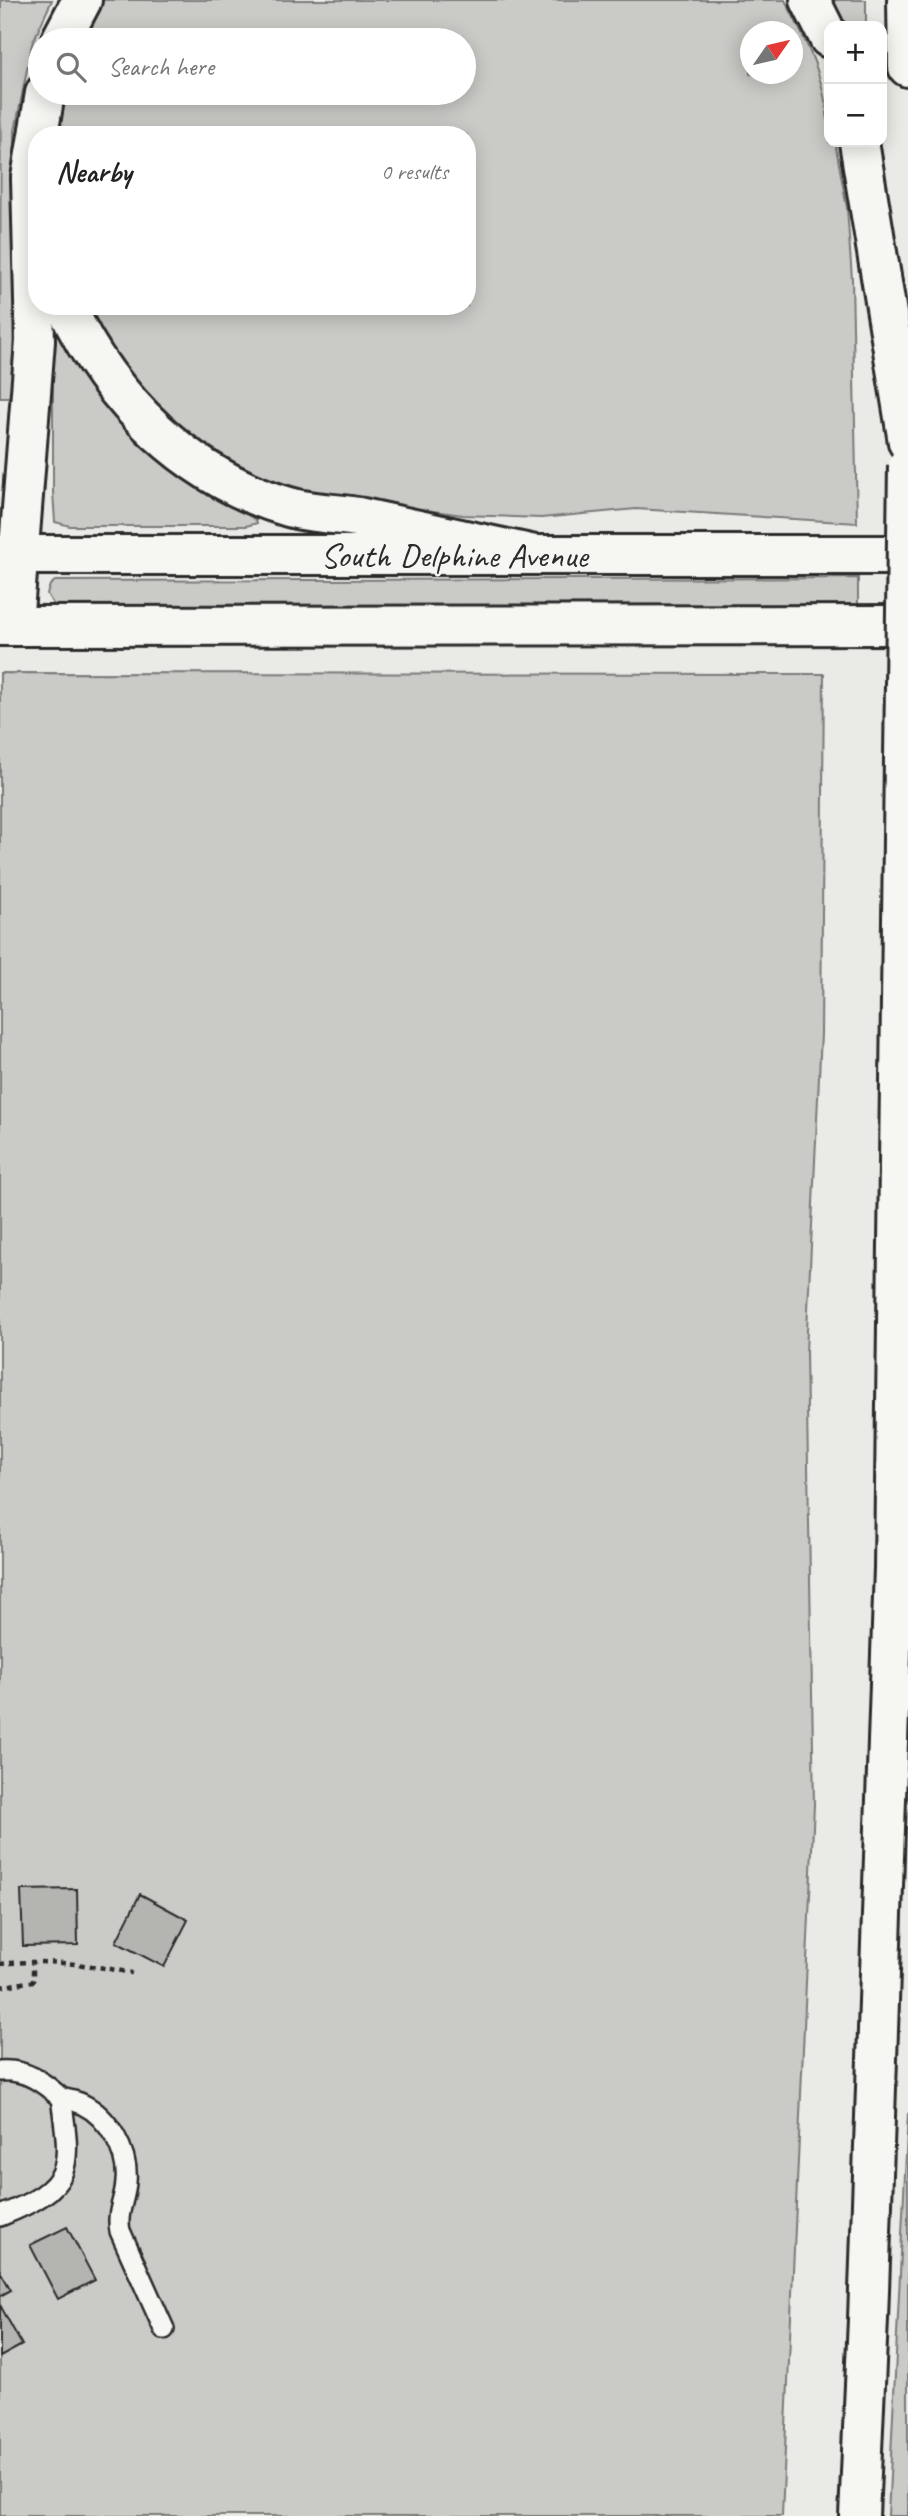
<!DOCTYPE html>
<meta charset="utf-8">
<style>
body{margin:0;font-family:Caveat,sans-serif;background:#f6f6f6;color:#222}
.controls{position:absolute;right:21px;top:21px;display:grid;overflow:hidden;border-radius:14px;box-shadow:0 4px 18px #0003}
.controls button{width:63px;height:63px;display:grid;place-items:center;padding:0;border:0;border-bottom:2px solid #e0e0e0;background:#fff;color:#222;font:35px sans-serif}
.compass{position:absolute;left:740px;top:21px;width:63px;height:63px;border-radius:50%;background:#fff;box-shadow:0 4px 18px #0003;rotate:56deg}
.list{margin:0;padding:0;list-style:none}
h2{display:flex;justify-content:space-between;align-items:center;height:91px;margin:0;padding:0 28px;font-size:30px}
h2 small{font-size:23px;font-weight:400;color:#767676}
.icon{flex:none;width:38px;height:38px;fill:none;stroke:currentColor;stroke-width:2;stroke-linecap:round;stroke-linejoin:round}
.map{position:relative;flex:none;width:908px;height:2516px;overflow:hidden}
.search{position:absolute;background:#fff;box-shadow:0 4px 18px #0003;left:28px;top:28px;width:448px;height:77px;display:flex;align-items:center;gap:18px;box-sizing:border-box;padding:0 24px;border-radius:38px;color:#767676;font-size:26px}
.panel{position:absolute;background:#fff;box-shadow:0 4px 18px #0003;left:28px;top:126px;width:448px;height:189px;border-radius:28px}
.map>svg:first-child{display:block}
</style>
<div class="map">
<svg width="908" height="2516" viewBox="0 0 908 2516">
<rect width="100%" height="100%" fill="#eaeae6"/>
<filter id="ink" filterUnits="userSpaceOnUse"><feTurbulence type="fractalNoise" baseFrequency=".0143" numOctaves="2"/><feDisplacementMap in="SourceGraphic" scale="14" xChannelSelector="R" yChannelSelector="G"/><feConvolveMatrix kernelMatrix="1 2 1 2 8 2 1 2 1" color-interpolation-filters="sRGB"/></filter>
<g filter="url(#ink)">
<!-- green -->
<g fill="#cacac7" stroke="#7a7a79" stroke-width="2" fill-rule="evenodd">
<polygon points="1,0 52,0 32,44 15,131 13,397 0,397"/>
<path d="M101 0H785C810 48 829 86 829 142H835L847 208 852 279 857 523 636 509 541 518 463 515 335 498 277 483 234 462 195 437 158 409 125 374 85 306H467V135H56L65 93H464V40H80ZM750 32H792V74H750Z"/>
<polygon points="829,0 866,0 866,26 841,26"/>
<polygon points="55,329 149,450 187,479 256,520 257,523 246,526 70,526 55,522 53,492 53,332"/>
<polygon points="858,578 858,605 59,606 53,604 47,594 50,585 55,581"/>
<polygon points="0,673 824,674 821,1034 806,1352 814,1805 782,2516 0,2516"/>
<polygon points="908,2113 908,2516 888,2516"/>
</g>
<!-- building -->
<g fill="#b4b4b1" stroke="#2b2b2b" stroke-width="2">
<polygon points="77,1889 78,1945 23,1946 21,1890"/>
<polygon points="140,1894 188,1920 164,1967 116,1942"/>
<polygon points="67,2227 95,2280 58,2299 30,2245"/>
<polygon points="0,2271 11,2290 0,2296"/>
<polygon points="0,2305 22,2345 0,2357"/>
</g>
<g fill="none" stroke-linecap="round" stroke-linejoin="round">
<!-- service casing -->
<g stroke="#2b2b2b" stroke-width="24">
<g id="service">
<path d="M0 2071C26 2069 43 2082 61 2098 72 2171 73 2187 0 2216"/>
<path d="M61 2098C68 2100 76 2101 82 2104 109 2117 129 2153 126 2182 125 2200 116 2212 120 2231L164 2329"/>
</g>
</g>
<!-- secondary casing -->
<g stroke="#2b2b2b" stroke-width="44">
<g id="secondary">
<polyline points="0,555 908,555"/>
<polyline points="0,626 908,625"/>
</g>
</g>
<!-- motorway casing -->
<g stroke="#2b2b2b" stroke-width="44">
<g id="motorway">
<polyline points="810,0 829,38"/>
<polyline points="907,0 908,67"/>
<polyline points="61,40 82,0"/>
<polyline points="859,142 908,442"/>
<polyline points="36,202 31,178 45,93"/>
<path d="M66 306C110 400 188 478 289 507 312 514 339 513 363 518 420 530 478 543 535 555"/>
<polyline points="13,625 35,341 31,178"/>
<polyline points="859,2516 868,2319 894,1568 904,758"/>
</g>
</g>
<!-- path -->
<g stroke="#2b2b2b" stroke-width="4.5" stroke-dasharray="5 5" stroke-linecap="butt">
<path d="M0 1964C45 1959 87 1964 132 1973"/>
<polyline points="0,1987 33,1981 33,1961"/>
</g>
<!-- service -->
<use href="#service" stroke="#f6f6f2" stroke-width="19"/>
<!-- secondary -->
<use href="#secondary" stroke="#f6f6f2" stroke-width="38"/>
<!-- motorway -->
<use href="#motorway" stroke="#f6f6f2" stroke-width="38"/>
<!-- motorway-bridge casing -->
<g stroke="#2b2b2b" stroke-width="44" stroke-linecap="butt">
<polyline id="motorway-bridge" points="904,758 908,465"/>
</g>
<!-- motorway-bridge -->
<use href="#motorway-bridge" stroke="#f6f6f2" stroke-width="38"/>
</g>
</g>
<g text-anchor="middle" stroke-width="5" stroke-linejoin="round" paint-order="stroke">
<!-- street labels -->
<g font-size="35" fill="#2b2b2b" stroke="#f6f6f2">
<text x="454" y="567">South Delphine Avenue</text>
</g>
</g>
</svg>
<div class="controls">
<button>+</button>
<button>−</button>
</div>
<svg class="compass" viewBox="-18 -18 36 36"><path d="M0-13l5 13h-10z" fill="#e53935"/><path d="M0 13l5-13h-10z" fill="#767676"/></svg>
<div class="search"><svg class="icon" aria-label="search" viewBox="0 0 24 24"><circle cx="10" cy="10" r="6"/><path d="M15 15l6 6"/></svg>Search here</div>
<section class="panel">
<h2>Nearby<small>0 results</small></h2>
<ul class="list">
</ul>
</section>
</div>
